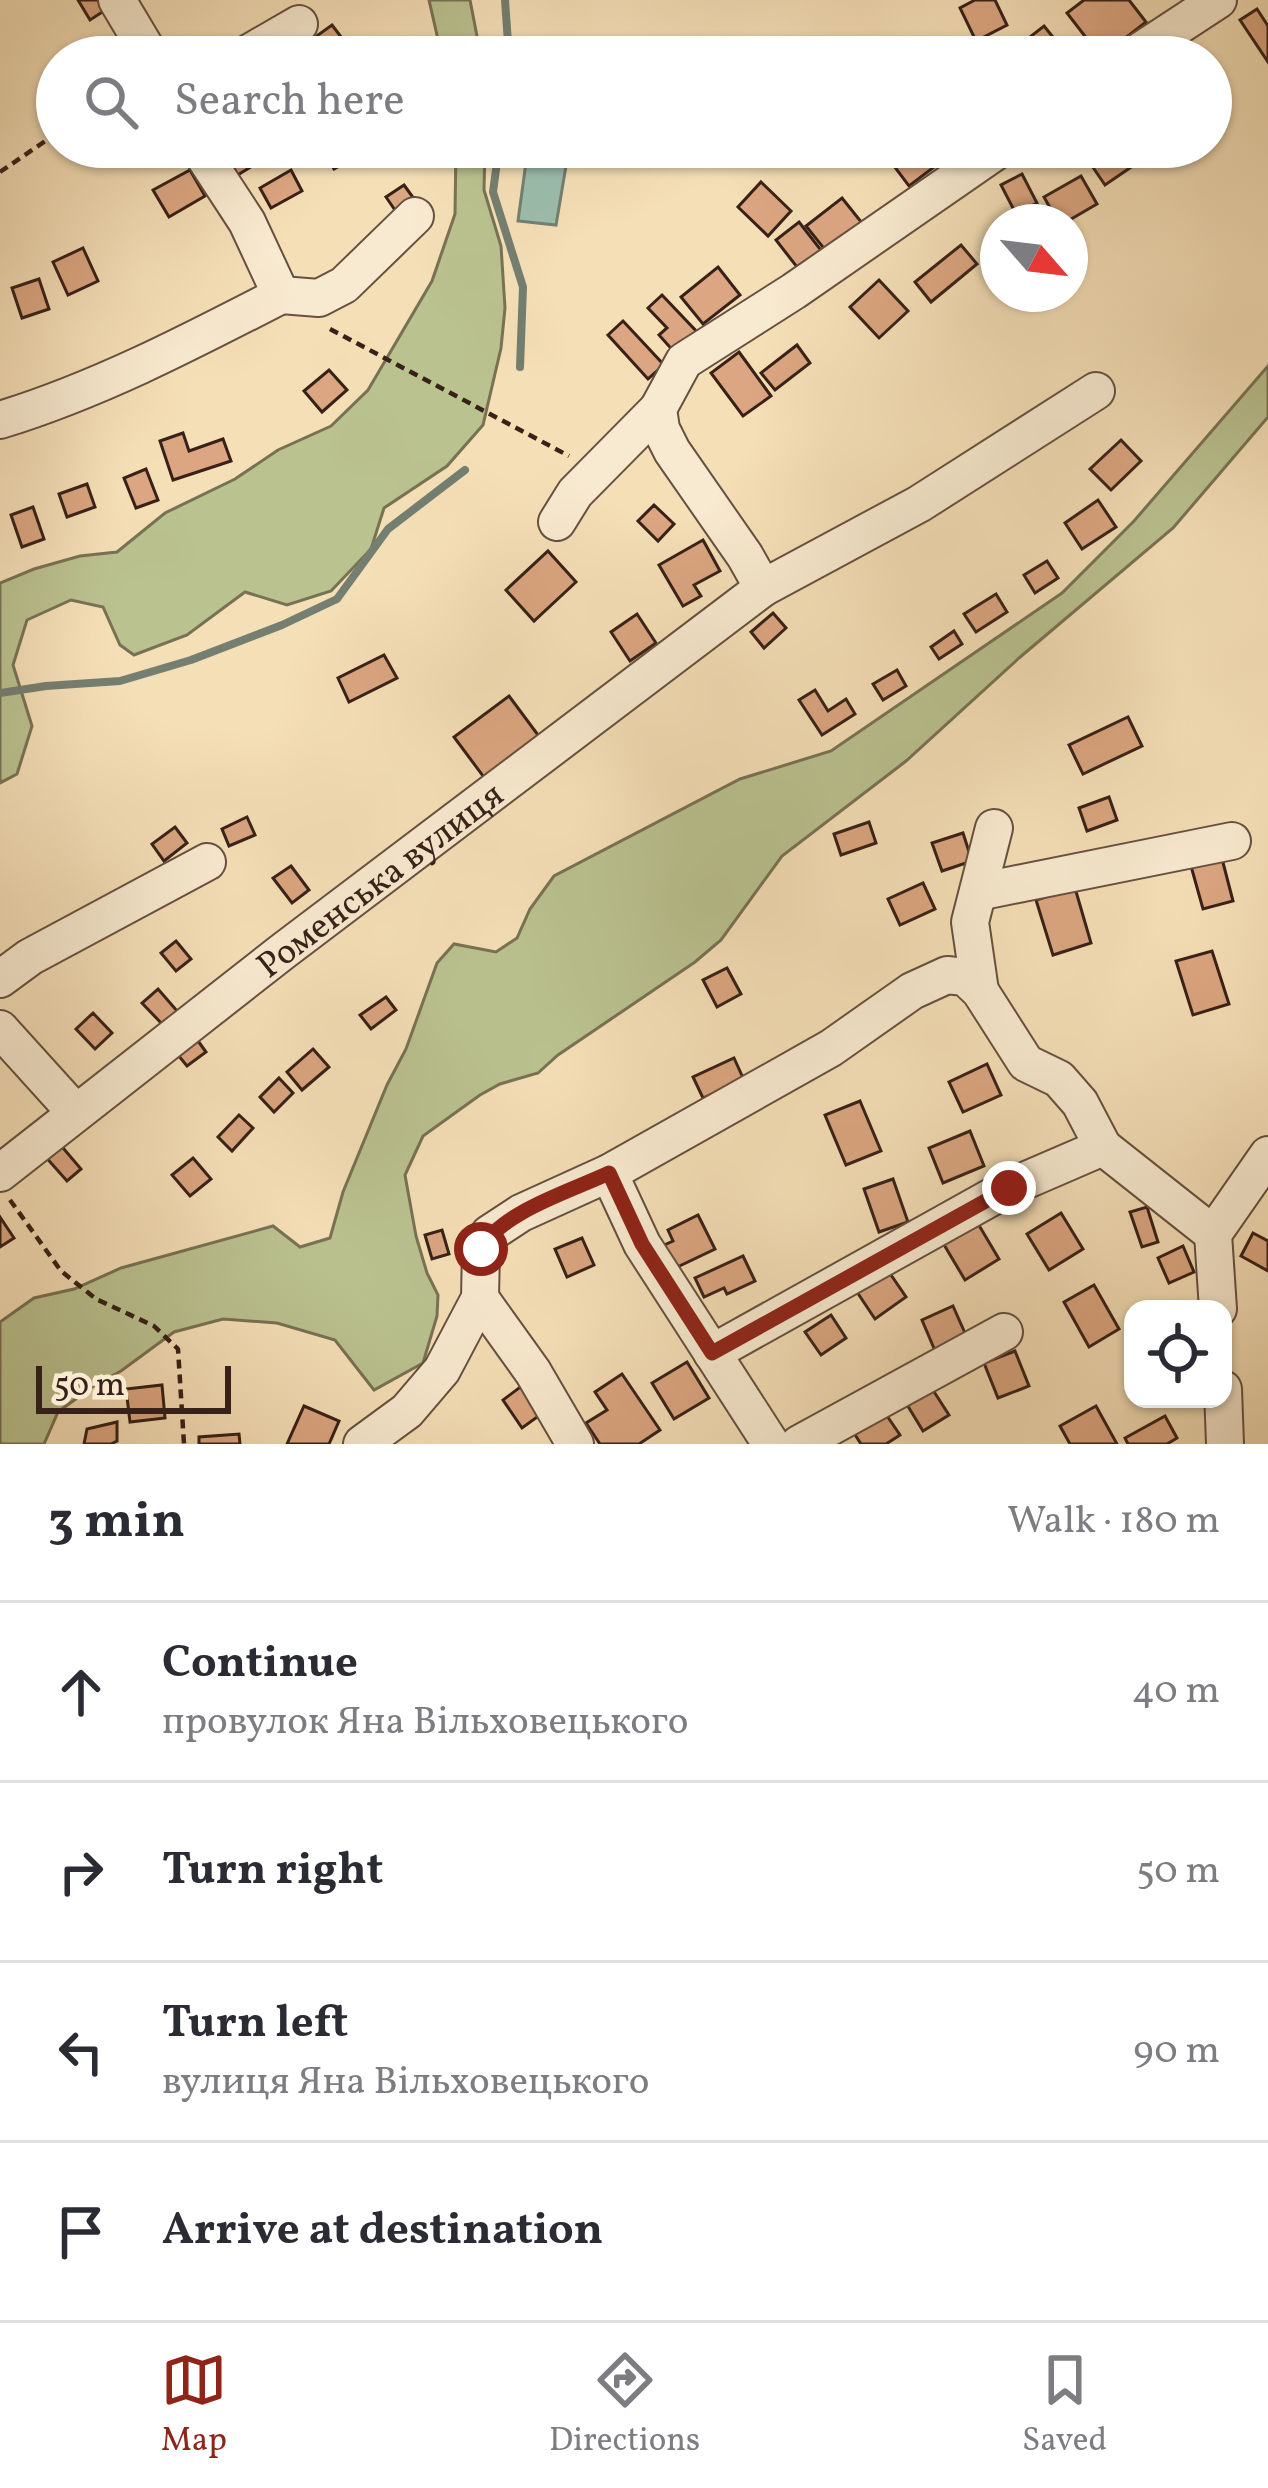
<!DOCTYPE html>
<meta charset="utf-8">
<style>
body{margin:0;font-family:Vollkorn,serif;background:#f2f2f3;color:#2b2b33}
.controls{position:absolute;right:36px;bottom:36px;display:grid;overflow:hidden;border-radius:24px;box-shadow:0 3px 9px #0004}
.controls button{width:108px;height:108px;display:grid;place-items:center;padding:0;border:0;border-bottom:3px solid #e1e1e2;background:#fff;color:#2b2b33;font:60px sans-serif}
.compass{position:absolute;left:980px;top:204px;width:108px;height:108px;border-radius:50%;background:#fff;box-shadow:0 3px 9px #0004;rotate:118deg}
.scale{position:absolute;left:36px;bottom:30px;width:195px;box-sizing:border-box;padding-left:12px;border:6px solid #372118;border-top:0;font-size:33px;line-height:42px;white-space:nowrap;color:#372118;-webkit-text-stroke:9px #f8ead0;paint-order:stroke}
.stop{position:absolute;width:36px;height:36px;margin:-27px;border:9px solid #8f2418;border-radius:50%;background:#fff}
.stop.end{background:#8f2418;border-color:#fff;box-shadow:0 3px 12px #0008}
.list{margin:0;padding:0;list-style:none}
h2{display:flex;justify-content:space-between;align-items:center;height:156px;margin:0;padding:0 48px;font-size:51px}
h2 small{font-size:39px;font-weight:400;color:#7c7c81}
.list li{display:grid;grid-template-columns:78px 1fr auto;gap:36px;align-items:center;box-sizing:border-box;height:180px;padding:0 48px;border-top:3px solid #e1e1e2}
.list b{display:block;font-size:45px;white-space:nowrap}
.list p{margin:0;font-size:39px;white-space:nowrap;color:#7c7c81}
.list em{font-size:39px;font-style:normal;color:#7c7c81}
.icon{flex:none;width:66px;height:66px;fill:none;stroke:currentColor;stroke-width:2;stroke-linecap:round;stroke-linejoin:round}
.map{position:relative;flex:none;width:1268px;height:1444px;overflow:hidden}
.search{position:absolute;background:#fff;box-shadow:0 3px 9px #0004;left:36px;right:36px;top:36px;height:132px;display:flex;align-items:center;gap:30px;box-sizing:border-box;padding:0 42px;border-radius:66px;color:#7c7c81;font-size:45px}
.sheet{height:876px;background:#fff}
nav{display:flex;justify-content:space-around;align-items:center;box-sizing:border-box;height:168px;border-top:3px solid #e1e1e2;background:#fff;font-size:33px;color:#7c7c81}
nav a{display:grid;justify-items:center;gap:6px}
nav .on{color:#8f2418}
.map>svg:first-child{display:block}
</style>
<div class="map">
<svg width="1268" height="1444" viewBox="0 0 1268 1444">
<rect width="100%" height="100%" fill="#f5dfb7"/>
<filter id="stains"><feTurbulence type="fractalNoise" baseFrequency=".00167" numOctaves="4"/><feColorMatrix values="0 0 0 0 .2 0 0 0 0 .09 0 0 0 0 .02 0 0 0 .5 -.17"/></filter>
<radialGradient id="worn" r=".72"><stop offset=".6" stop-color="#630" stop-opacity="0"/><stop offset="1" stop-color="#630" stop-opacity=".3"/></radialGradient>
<!-- green -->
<g fill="#bac290" stroke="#787254" stroke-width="3">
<polygon points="429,0 470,0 481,57 442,57"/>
<polygon points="456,147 485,147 484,190 501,246 505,308 501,348 483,425 447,466 384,508 371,549 331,591 287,605 245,592 187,635 134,655 120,645 103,607 71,600 27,620 13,665 32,726 17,774 0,783 0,583 34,569 80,556 117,552 165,513 235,479 278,450 331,426 368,390 432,281 455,214"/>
<polygon points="1268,366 1268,417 1173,528 1019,658 906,761 782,856 721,940 695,962 558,1055 538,1073 500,1084 480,1095 423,1136 405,1175 416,1236 427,1273 438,1295 437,1316 423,1363 374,1390 335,1340 277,1323 223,1319 174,1332 121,1371 92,1387 58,1412 44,1444 0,1444 0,1322 34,1298 74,1289 121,1268 273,1226 300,1247 330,1238 343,1192 387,1085 406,1049 437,963 454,944 496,952 517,938 530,909 554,876 740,779 831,751 1062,593 1134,521"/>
</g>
<!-- water -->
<polygon fill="#9cbdad" stroke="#747f71" stroke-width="3" points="527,155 567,160 556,225 518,221"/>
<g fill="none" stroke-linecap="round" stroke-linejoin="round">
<!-- stream -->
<g stroke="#747f71" stroke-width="8">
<polyline points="505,0 509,57"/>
<polyline points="499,147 493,192 523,287 520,367"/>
<polyline points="0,693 46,686 120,681 191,660 282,625 337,599 388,529 465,470"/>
</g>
</g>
<!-- building -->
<g fill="#dba681" stroke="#372118" stroke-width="3">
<polygon points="78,0 105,0 110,7 90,20"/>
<polygon points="975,0 995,0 1007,25 976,41 960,8"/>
<polygon points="1084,0 1129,0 1146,22 1101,57 1067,13"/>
<polygon points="1257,9 1268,26 1268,62 1240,20"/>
<polygon points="332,25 351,50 342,57 324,57 311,40"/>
<polygon points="1044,26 1069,57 1010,57 1008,54"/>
<polygon points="224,147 267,147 272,154 236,176 220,150"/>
<polygon points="322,147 365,147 367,151 334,169"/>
<polygon points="886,147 932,147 942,161 909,186 882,150"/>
<polygon points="1113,147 1126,147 1137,163 1105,185 1090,163"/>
<polygon points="190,170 205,196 169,217 153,190"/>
<polygon points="291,170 302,191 271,208 260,188"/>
<polygon points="1022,174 1037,203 1016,214 1001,185"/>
<polygon points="1081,176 1097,204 1066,222 1058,222 1044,197"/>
<polygon points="761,182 791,211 768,236 738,207"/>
<polygon points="404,185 417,203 399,216 386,197"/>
<polygon points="842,198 862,223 826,251 806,226"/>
<polygon points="799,222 827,258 804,276 776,240"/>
<polygon points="961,245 977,264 931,302 915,282"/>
<polygon points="83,248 98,281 68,295 53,262"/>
<polygon points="718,267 740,295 703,324 681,297"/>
<polygon points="39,279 49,309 22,318 12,288"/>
<polygon points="879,280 908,311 879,338 850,307"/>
<polygon points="662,295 699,334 676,354 659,335 667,328 648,308"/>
<polygon points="623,321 664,365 648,379 608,335"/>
<polygon points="797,345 810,363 775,390 761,373"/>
<polygon points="739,352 771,396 743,416 711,373"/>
<polygon points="329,370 347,390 322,412 304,391"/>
<polygon points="183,433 189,451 223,439 231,461 173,480 160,441"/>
<polygon points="1121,440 1141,461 1111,490 1090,469"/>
<polygon points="146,469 158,500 136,508 124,478"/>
<polygon points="87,484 95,507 67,517 59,494"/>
<polygon points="1098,500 1116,527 1082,549 1065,523"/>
<polygon points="654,505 674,524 658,541 638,521"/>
<polygon points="33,507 44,539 22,547 11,515"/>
<polygon points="703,540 720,571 694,585 701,596 683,606 659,565"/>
<polygon points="548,551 576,582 534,621 506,590"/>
<polygon points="1047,561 1058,578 1035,593 1024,575"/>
<polygon points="996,594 1007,612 976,632 964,614"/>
<polygon points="773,613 786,628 764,648 751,632"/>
<polygon points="637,614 656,643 630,661 611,632"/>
<polygon points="954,631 962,644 939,659 931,647"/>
<polygon points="384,655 397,678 349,702 338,678"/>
<polygon points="897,670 906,686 883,700 873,684"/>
<polygon points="815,690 828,711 846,699 855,714 822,735 799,700"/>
<polygon points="509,696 541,739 486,780 454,737"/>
<polygon points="1128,717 1142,746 1083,774 1069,745"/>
<polygon points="1109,797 1117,820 1087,831 1079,808"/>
<polygon points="247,817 255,835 229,846 222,829"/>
<polygon points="869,822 876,843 841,855 834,834"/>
<polygon points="175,827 187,843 164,861 152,844"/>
<polygon points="963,833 972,861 942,871 932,843"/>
<polygon points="1220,851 1233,901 1203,909 1189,859"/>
<polygon points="291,866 309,890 292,903 273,878"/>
<polygon points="923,883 935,909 900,925 888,899"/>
<polygon points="1075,888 1091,943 1053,955 1036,900"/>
<polygon points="176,941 191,959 176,971 161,953"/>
<polygon points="1212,951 1229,1004 1193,1015 1176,961"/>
<polygon points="727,968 741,994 717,1007 703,980"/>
<polygon points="158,989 178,1012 163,1025 142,1003"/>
<polygon points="386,997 396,1010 371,1029 360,1015"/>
<polygon points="93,1013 112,1033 95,1049 76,1029"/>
<polygon points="193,1034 206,1052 187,1066 173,1049"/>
<polygon points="313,1049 329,1067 302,1090 287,1072"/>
<polygon points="734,1058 744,1080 703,1098 693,1077"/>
<polygon points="987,1064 1001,1095 963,1112 949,1082"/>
<polygon points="279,1078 293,1093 274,1112 260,1097"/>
<polygon points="860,1101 881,1151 846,1165 825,1115"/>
<polygon points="239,1115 253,1128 232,1151 218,1137"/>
<polygon points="970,1131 984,1166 943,1183 929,1148"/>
<polygon points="58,1142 81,1169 67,1181 43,1154"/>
<polygon points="193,1158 211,1179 190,1196 172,1175"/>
<polygon points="893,1179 908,1222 879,1232 864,1189"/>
<polygon points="1147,1207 1158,1242 1142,1247 1130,1212"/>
<polygon points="1061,1213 1083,1249 1049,1270 1027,1234"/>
<polygon points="698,1215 715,1249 671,1270 660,1247 673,1241 668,1230"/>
<polygon points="0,1217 14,1238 0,1247"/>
<polygon points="977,1222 999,1259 965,1280 943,1243"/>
<polygon points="442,1230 449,1254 432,1259 425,1235"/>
<polygon points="1253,1233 1268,1241 1268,1271 1241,1256"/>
<polygon points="582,1238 594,1265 567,1277 555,1249"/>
<polygon points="1183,1246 1194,1272 1169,1283 1158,1258"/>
<polygon points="743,1256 755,1281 727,1294 724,1288 704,1297 695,1278"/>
<polygon points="889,1272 906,1297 875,1319 857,1292"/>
<polygon points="1094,1285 1119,1329 1089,1347 1064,1302"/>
<polygon points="953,1306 968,1340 936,1353 922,1320"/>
<polygon points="831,1315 846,1338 821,1355 805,1332"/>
<polygon points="1015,1351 1029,1386 998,1398 984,1363"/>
<polygon points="687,1362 709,1398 674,1419 652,1383"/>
<polygon points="622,1374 660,1430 639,1444 600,1444 586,1423 607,1410 595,1392"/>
<polygon points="527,1382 547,1410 522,1428 503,1400"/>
<polygon points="162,1385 165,1418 130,1422 126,1389"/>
<polygon points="931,1387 949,1415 923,1431 906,1403"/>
<polygon points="304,1406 339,1421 329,1444 287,1444"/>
<polygon points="1096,1406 1117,1444 1070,1444 1060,1426"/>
<polygon points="883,1410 900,1435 886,1444 861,1444 852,1430"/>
<polygon points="1165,1416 1177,1438 1167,1444 1128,1444 1125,1438"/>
<polygon points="117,1422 117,1441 111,1444 84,1444 87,1429"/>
<polygon points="239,1434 240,1444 199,1444 199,1437"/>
</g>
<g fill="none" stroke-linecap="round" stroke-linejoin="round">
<!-- minor casing -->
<g stroke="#665040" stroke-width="40">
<g id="minor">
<polyline points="117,0 151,57"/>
<polyline points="242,57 299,24"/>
<polyline points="1131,57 1218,0"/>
<polyline points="281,295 319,298 344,285 415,216"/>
<path d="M0 420C98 390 190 342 281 295L247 222 198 147"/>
<polyline points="557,522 575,493 658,409"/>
<polyline points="763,588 745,556 672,451 661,429 658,409 684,361 794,291 1002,147"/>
<polyline points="978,892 1232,841"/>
<polyline points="0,979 30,957 207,862"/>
<polyline points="980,991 970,922 994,828"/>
<polyline points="0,1029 76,1113"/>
<path id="s1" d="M0 1173 282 952 763 588 919 504 1096 391"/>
<polyline points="609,1173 642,1244 771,1444"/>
<polyline points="480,1298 533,1372 575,1444"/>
<polyline points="1218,1309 1213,1234 1268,1155"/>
<polyline points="712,1353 1008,1188 1103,1147 1213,1234"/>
<polyline points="1223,1389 1225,1444"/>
<polyline points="362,1444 407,1411 442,1370 480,1298 481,1249 489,1234 521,1213 609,1173 831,1048 912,991 947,975 965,977 980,991 1026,1063 1059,1079 1080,1103 1103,1147"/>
<polyline points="799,1444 1004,1332"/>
</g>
</g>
<!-- path -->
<g stroke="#372118" stroke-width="4.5" stroke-dasharray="9 6" stroke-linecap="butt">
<polyline points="0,172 57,133"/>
<polyline points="330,329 569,456"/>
<polyline points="10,1200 61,1271 96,1299 154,1326 178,1349 184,1444"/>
</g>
<!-- minor -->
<use href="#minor" stroke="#f8ead0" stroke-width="36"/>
</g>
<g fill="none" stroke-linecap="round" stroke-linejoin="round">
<!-- route -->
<path stroke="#8f2418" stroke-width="15" d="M481 1249C501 1212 571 1191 609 1173L642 1244 712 1353 1009 1188"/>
</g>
<g text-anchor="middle" stroke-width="10" stroke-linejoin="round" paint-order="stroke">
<!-- street labels -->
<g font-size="36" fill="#372118" stroke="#f8ead0">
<text dy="13" stroke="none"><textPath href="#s1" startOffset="480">Роменська вулиця</textPath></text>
</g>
</g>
<rect width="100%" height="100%" filter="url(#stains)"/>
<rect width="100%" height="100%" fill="url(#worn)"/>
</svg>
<div class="controls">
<button><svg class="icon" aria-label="locate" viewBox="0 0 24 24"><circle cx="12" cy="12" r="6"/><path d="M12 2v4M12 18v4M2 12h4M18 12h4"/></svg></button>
</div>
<svg class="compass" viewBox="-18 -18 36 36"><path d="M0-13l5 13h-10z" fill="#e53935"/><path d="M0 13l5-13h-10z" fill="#7c7c81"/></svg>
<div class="scale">50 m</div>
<div class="stop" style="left:481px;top:1249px"></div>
<div class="stop end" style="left:1009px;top:1188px"></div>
<div class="search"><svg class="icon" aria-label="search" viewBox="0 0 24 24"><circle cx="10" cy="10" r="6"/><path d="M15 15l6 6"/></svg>Search here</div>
</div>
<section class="sheet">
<h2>3 min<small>Walk · 180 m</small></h2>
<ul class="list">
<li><svg class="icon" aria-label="ahead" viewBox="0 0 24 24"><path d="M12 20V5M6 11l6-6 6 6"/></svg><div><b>Continue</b><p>провулок Яна Вільховецького</p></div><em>40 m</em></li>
<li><svg class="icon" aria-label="right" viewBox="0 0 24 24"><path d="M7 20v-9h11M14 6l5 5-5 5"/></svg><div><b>Turn right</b></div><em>50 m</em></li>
<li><svg class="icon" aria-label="left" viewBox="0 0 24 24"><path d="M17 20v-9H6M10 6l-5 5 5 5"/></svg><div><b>Turn left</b><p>вулиця Яна Вільховецького</p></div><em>90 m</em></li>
<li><svg class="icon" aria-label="arrive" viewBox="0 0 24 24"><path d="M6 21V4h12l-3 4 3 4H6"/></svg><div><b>Arrive at destination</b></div></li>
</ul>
</section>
<nav>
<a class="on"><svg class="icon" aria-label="map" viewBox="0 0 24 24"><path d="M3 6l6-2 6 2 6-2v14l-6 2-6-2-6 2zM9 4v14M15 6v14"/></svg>Map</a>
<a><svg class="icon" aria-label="directions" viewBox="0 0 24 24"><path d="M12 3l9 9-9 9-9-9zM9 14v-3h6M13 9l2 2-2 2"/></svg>Directions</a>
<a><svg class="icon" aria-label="saved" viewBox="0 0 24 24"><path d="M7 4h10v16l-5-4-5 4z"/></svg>Saved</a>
</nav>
